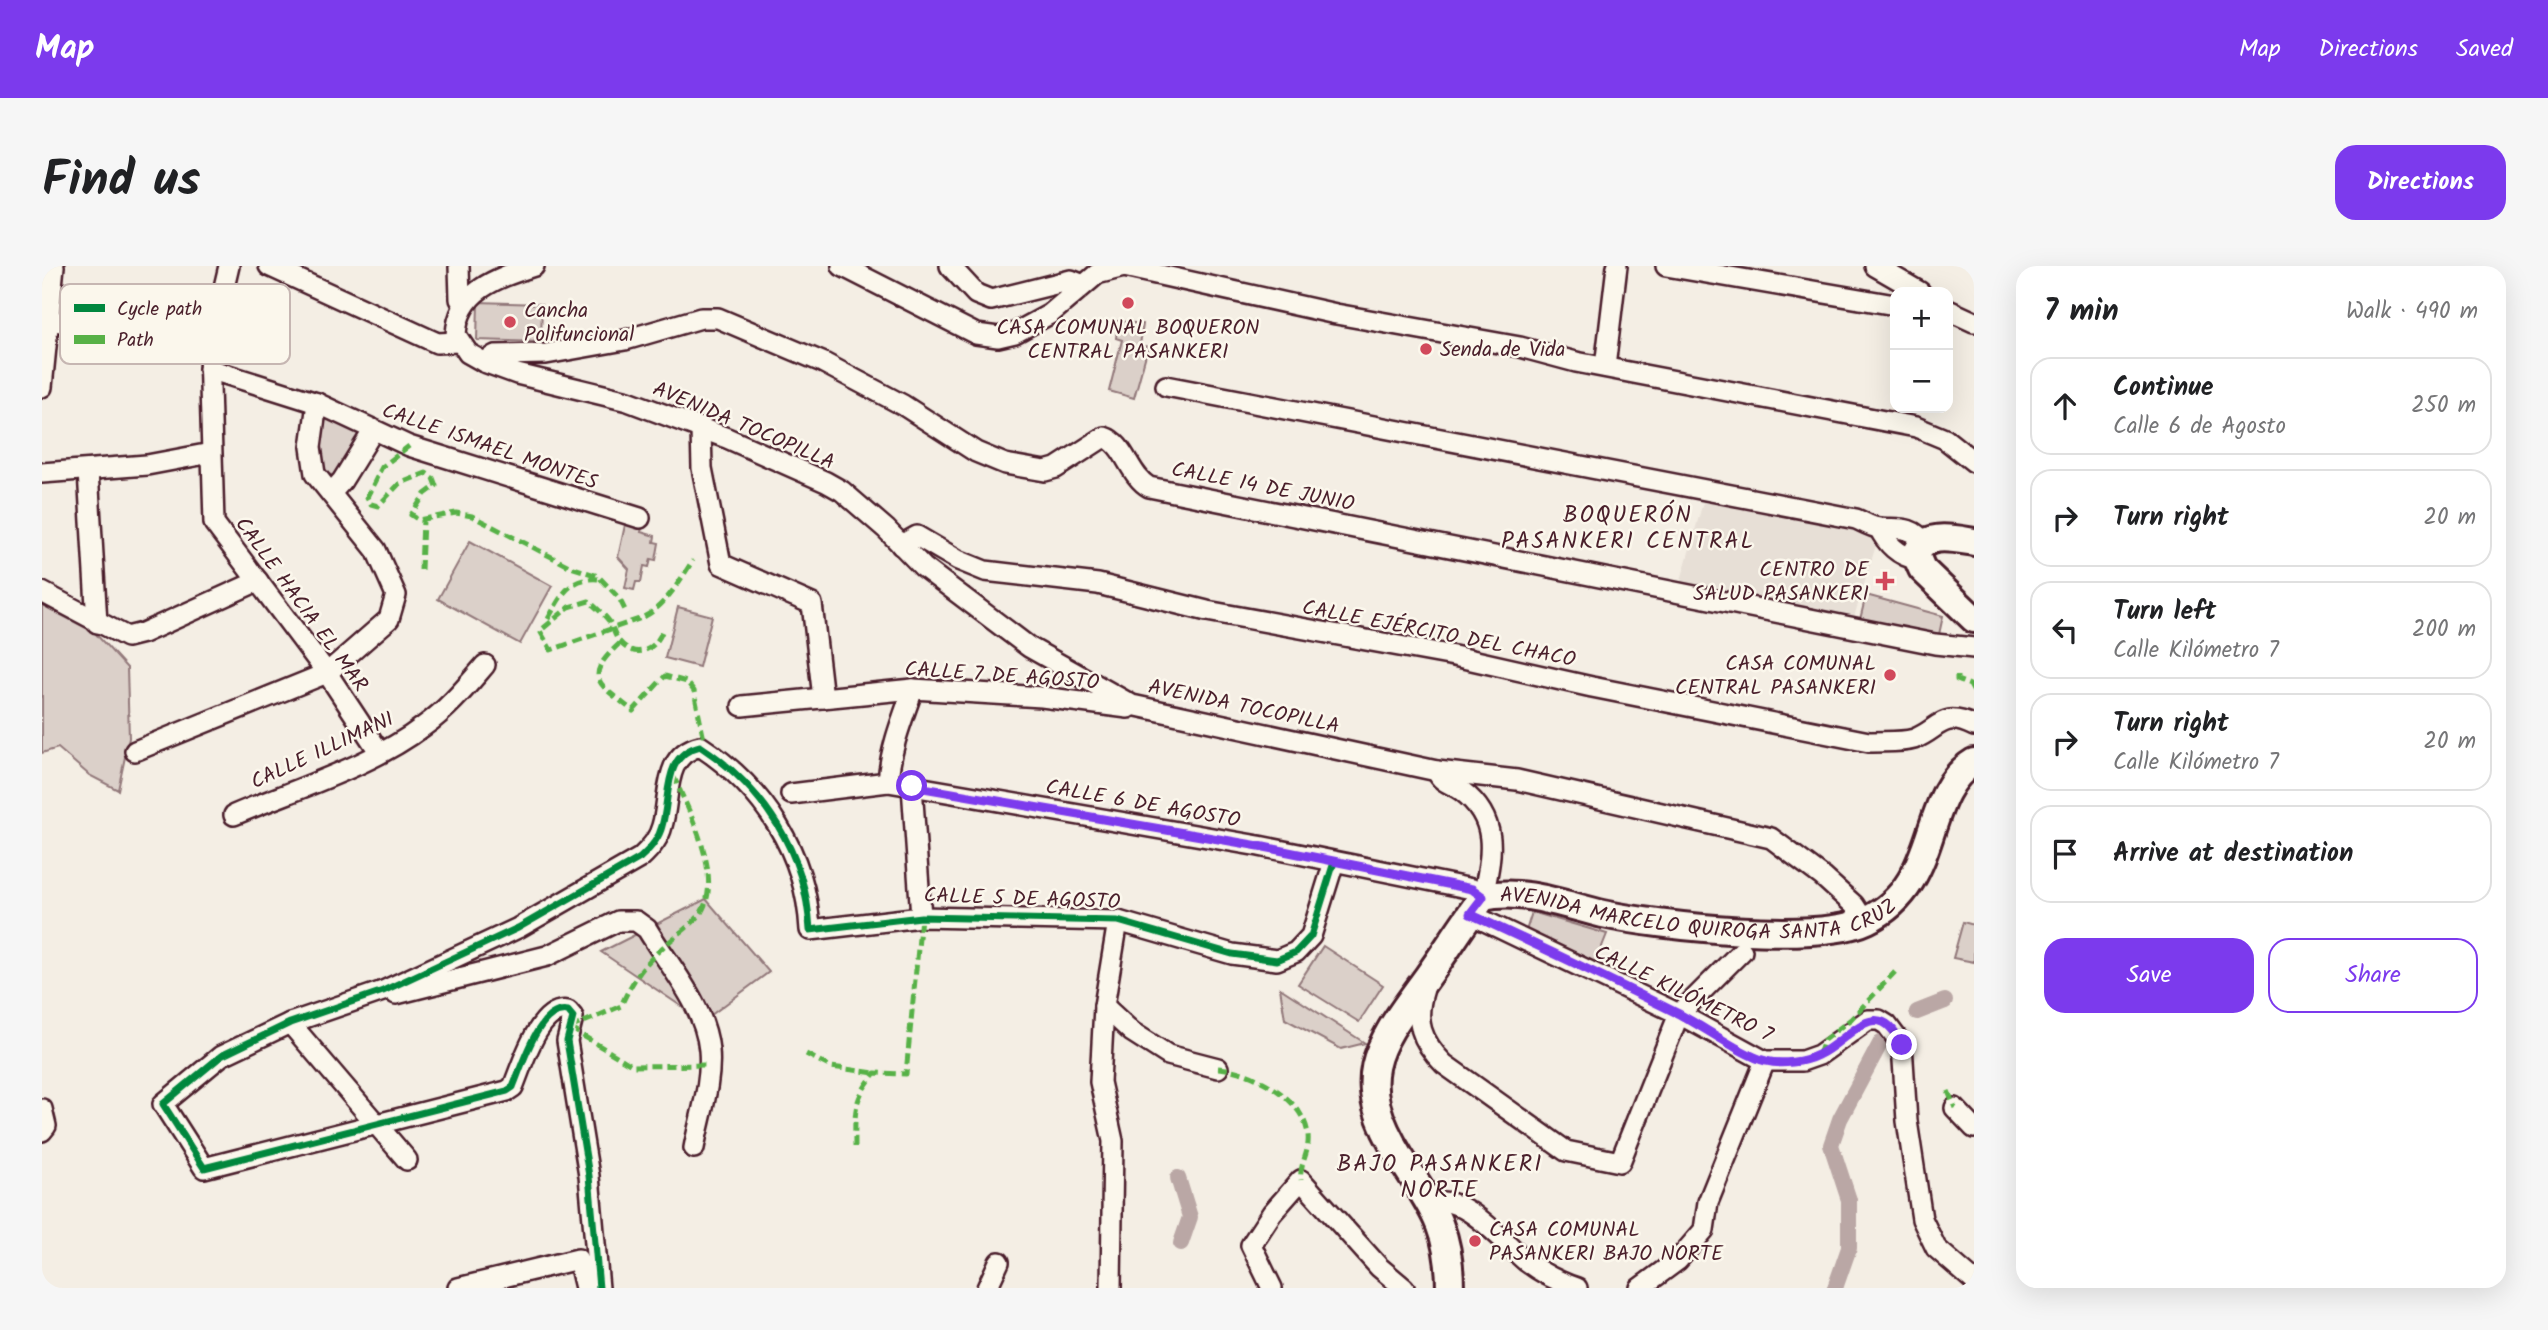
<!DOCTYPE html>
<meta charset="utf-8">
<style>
body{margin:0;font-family:Kalam,sans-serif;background:#f6f6f6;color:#202124}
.controls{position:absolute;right:21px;top:21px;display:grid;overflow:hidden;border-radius:14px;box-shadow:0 7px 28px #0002}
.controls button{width:63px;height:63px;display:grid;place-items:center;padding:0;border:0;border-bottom:2px solid #e0e0e0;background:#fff;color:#202124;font:35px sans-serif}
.stop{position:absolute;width:21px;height:21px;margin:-16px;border:5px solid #7c3aed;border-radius:50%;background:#fff}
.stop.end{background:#7c3aed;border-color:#fff;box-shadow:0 2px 7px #0008}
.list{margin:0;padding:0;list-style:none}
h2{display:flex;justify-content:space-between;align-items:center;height:91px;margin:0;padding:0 28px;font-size:30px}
h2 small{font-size:23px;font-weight:400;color:#757577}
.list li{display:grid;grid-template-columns:46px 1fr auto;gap:21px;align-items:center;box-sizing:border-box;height:98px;margin:0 14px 14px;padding:0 14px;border:2px solid #e0e0e0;border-radius:21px}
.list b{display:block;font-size:26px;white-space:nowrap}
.list p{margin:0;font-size:23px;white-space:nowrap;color:#757577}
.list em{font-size:23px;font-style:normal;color:#757577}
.actions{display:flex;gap:14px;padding:21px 28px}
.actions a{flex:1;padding:16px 0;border:2px solid #7c3aed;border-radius:21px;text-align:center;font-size:24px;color:#7c3aed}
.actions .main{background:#7c3aed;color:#fff}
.icon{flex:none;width:38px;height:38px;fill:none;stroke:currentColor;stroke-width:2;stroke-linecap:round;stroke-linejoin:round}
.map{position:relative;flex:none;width:1932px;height:1022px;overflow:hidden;border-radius:21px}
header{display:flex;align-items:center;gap:42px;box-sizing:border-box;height:98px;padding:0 35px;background:#7c3aed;color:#fff}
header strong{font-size:33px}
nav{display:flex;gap:38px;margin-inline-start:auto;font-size:24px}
.intro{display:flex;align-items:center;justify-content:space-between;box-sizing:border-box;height:168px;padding:0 42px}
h1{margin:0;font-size:49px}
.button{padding:18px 32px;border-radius:21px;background:#7c3aed;color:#fff;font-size:24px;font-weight:700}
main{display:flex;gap:42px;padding:0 42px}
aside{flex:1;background:#fff;border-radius:21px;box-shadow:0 7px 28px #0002}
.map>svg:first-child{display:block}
</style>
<header>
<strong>Map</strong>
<nav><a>Map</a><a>Directions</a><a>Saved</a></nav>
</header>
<div class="intro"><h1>Find us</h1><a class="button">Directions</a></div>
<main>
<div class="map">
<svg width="1932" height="1022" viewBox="0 0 1932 1022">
<rect width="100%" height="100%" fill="#f4eee4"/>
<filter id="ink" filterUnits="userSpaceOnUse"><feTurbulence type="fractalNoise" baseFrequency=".0143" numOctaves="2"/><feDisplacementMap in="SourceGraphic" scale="14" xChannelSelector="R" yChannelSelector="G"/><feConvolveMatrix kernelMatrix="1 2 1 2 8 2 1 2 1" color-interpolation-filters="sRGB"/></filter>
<g filter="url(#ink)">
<!-- built -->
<polygon fill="#e7dfd6" points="1661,236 1821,265 1835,276 1812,351 1638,318"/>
<!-- green -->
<g fill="#dbd0c9" stroke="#92787a" stroke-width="2">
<polygon points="436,36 500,38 499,76 435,74"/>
<polygon points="1076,55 1101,58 1098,79 1106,81 1092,132 1067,125 1080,74 1074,72"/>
<polygon points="282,147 325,165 291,209 282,208 276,174"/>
<polygon points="585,250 602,254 599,266 613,270 612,276 617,277 614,294 609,293 607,301 602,300 599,316 594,316 592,324 583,322 587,303 576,291"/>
<polygon points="428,275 510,320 478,378 396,333"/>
<polygon points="1824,329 1901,350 1893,387 1815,366"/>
<polygon points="0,339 52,366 85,402 87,472 76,524 47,509 16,482 0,487"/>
<polygon points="636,341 670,350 657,401 623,392"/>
<polygon points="664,633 727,706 661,755 559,686"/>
<polygon points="1490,646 1565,668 1547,713 1479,681"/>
<polygon points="1921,656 1932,659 1932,696 1911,692"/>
<polygon points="1281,680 1341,719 1317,756 1256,718"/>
<polygon points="1238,722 1323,777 1299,783 1243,753"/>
</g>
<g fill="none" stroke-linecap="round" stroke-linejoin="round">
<!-- canal -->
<g stroke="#baa7a5" stroke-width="16">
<polyline points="1875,746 1903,735"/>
<polyline points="1136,912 1148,951 1139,977"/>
<polyline points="1793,1022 1807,982 1807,934 1789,879 1798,853 1839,776"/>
</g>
<!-- minor casing -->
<g stroke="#4a1f2b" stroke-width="24">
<g id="minor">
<polyline points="187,0 167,85 172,257 285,407 338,487"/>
<polyline points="227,0 395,77 416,76"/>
<polyline points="417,0 418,33 422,39"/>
<path d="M492 0C455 12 416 24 414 69L426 87 442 96 475 108 586 135 685 172 784 216 800 225 844 263 881 301 987 381 1090 439 1395 505 1475 514 1729 572 1781 611 1812 639 1823 656"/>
<polyline points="800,0 934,68 956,71 973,67 1008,48 1055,8 1082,1 1294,48 1478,81 1534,96 1874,161 1903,173 1932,196"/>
<polyline points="908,0 934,28 949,34 1029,14 1039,18"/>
<polyline points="1624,0 1853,39"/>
<polyline points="1833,0 1878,26"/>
<polyline points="1906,44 1932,56"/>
<polyline points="8,54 167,85"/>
<path d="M442 96 453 89 504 88 583 74 659 52H676L780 96 861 139 934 186 963 198 1003 205 1014 202 1062 171C1083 177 1087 210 1107 221L1893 378 1932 382"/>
<polyline points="1563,101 1575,0"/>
<polyline points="167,103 275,137 367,180 598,252"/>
<path d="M1124 120 1814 253C1821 256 1829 261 1836 262 1856 264 1868 258 1883 277"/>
<polyline points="0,121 12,0"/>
<polyline points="659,163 660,202 679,298 770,338 781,432"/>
<polyline points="46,205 55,357"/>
<polyline points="0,207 105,199 169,187"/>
<polyline points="289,227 300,215 331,165"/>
<path d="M1837 262C1844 277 1857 291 1875 293"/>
<path d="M859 279 875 270 916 294 943 305 1056 318 1165 345 1412 390 1550 421 1827 476C1840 475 1859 477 1872 473 1898 463 1899 444 1932 460"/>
<polyline points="0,326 85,371 101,367 216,315"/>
<polyline points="700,440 871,423 1000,431 1086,442"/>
<polyline points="93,485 285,407 347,353 354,329 334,284 273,208 269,181 275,137"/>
<path d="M846 516C848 483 860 454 871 423"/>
<polyline points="870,520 879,651"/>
<path d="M749 528 846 516 870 520 1217 580 1430 623 1441 631C1449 591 1459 555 1420 525 1410 517 1400 518 1395 505"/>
<path d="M192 549C253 523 330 500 382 460 406 443 424 421 443 399"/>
<polyline points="1428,648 1637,748 1723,795 1760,795 1777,789 1826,754 1837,754 1845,759 1860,779 1865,855 1880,953 1894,982 1932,1015"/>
<path d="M1382 723C1372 755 1379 775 1402 798L1524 885 1578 896 1637 748 1700 685"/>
<path d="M354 728 505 690 576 655H594L605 663C627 700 663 740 667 784 670 817 658 850 652 882"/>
<polyline points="1062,740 1090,766 1126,789 1176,802"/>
<polyline points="248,757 365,894"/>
<polyline points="1913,842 1932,862"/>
<polyline points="0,843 4,860 0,865"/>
<path d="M1391 939C1417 922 1466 981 1485 996 1501 1008 1517 1016 1535 1022"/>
<polyline points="416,1022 536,993 543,1022"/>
<path d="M557 1022 547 910 525 775 531 751 526 745C497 739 480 800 471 821L465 825 162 902 121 838 179 790 248 757 341 725 476 662 598 592C608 583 617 573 620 560 629 531 620 489 658 480 722 522 764 587 768 664L879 651 1076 655 1190 688 1235 694 1254 686 1269 670 1292 596"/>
<polyline points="945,1022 957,996"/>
<polyline points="1069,1022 1071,875 1058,816 1062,740 1076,655"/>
<polyline points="1230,1022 1209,979 1230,947 1259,914 1337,1001 1362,1022"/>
<polyline points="1598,1022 1636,994 1662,964 1666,936 1723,795"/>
</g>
</g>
<!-- major casing -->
<g stroke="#4a1f2b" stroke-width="32">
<g id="major">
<path d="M1932 276C1913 273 1882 265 1874 289L1880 303 1932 353"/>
<path id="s1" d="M1408 1022C1408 961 1389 940 1358 891 1307 809 1337 778 1386 710 1405 684 1421 657 1441 631 1480 622 1523 639 1561 648 1617 660 1775 678 1825 654 1901 618 1877 529 1932 496"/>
</g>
</g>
<!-- minor -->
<use href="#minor" stroke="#fbf7ec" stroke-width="19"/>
<!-- major -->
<use href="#major" stroke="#fbf7ec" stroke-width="26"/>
<!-- quiet -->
<g stroke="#57b146" stroke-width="5" stroke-dasharray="10 5" stroke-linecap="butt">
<polyline points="367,180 340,201 325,231 329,238 336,240 357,218 384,207 391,212 394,220 383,228 369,249 377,254 414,247 430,250 529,301 556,310 577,332 584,346"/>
<polyline points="379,304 381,254"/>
<path d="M506 353C519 330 527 311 556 313"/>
<path d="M620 366C612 385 593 394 577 375 572 369 571 361 567 355 561 347 553 341 547 335L527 341 498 365 509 384 597 353C621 344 637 316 651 294"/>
<path d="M578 377C539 413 557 417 591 445L623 410 645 416 652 425 662 474 658 480"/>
<polyline points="1915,410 1915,414 1928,419 1932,426"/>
<path d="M528 762 579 740C590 714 605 694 627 676 636 668 648 660 656 651 685 615 647 546 631 509"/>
<polyline points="528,762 591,800 667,799"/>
<polyline points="764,788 789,801 833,807"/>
<polyline points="1777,789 1782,774 1809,753 1853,706"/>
<path d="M1176 802C1211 804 1270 836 1266 877 1265 891 1257 900 1259 914"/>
<polyline points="1906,825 1913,842"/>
<path d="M813 881C813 847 810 835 833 807L864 808 879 651"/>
</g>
<!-- cycleway casing -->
<g stroke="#fbf7ec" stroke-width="11">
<path id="cycleway" d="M557 1022 547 910 525 775 531 751 526 745C497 739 480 800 471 821L465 825 162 902 121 838 179 790 248 757 341 725 476 662 598 592C608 583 617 573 620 560 629 531 620 489 658 480 722 522 764 587 768 664L879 651 1076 655 1190 688 1235 694 1254 686 1269 670 1292 596"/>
</g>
<!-- cycleway -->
<use href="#cycleway" stroke="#00873e" stroke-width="7"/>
</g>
</g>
<g fill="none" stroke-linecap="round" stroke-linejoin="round" filter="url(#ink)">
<!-- route -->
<path stroke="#7c3aed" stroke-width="9" d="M870 520 1217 580 1430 623 1441 631 1428 648C1497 680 1567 713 1635 747 1657 758 1704 791 1724 795 1739 799 1762 796 1776 789 1807 775 1835 725 1860 779"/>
</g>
<!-- markers -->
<g fill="#d1495b" stroke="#fbf7ec" stroke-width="2.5">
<circle cx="1086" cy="37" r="7"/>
<circle cx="468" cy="56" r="7"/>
<circle cx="1384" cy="83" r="7"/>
<path d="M1839.5 304.5h7v7h7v7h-7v7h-7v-7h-7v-7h7z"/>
<circle cx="1848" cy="409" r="7"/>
<circle cx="1433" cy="975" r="7"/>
</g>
<g text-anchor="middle" stroke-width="5" stroke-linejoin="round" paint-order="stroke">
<!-- poi labels -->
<g font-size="21" fill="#4a1f2b" stroke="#fbf7ec" text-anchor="start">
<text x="482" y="51">Cancha<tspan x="482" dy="24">Polifuncional</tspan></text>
<text x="1086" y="68" text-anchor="middle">CASA COMUNAL BOQUERON<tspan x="1086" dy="24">CENTRAL PASANKERI</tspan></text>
<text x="1398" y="90">Senda de Vida</text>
<text x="1827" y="310" text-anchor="end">CENTRO DE<tspan x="1827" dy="24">SALUD PASANKERI</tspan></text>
<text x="1834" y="404" text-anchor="end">CASA COMUNAL<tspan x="1834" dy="24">CENTRAL PASANKERI</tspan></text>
<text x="1447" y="970">CASA COMUNAL<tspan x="1447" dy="24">PASANKERI BAJO NORTE</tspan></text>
</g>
<!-- street labels -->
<g font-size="21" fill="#4a1f2b" stroke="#fbf7ec">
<text transform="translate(702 159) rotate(23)" y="7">AVENIDA TOCOPILLA</text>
<text transform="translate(448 180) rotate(19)" y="7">CALLE ISMAEL MONTES</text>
<text transform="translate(1221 220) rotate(11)" y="7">CALLE 14 DE JUNIO</text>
<text transform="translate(260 338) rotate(54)" y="7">CALLE HACIA EL MAR</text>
<text transform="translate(1397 367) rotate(11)" y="7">CALLE EJÉRCITO DEL CHACO</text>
<text transform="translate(960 409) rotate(4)" y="7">CALLE 7 DE AGOSTO</text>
<text transform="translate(1202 440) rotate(12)" y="7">AVENIDA TOCOPILLA</text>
<text transform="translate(280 484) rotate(-25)" y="7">CALLE ILLIMANI</text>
<text transform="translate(1101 537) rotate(10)" y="7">CALLE 6 DE AGOSTO</text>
<text dy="7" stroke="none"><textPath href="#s1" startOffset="660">AVENIDA MARCELO QUIROGA SANTA CRUZ</textPath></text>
<text transform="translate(980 632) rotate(2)" y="7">CALLE 5 DE AGOSTO</text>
<text transform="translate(1642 727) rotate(26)" y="7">CALLE KILÓMETRO 7</text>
</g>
<!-- neighbourhood labels -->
<g font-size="23" letter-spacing="2" fill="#4a1f2b" stroke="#fbf7ec">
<text x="1586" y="256">BOQUERÓN<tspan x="1586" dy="26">PASANKERI CENTRAL</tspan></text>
<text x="1398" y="905">BAJO PASANKERI<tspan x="1398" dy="26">NORTE</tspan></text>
</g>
</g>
<!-- legend -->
<rect x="18" y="18" width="230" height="80" rx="10" fill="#fbf7ec" stroke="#c6b6b2" stroke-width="2"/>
<rect x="32" y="38" width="31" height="8" fill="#00873e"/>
<rect x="32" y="69" width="31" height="9" fill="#57b146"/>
<g font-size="19" fill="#4a1f2b">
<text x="75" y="49">Cycle path</text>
<text x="75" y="80">Path</text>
</g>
</svg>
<div class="controls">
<button>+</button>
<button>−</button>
</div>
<div class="stop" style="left:870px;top:520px"></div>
<div class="stop end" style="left:1860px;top:779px"></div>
</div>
<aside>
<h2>7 min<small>Walk · 490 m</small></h2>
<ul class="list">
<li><svg class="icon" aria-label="ahead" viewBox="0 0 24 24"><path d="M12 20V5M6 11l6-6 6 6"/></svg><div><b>Continue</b><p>Calle 6 de Agosto</p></div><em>250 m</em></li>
<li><svg class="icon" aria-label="right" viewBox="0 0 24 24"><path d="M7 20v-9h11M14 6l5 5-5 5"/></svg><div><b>Turn right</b></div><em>20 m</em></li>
<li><svg class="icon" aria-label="left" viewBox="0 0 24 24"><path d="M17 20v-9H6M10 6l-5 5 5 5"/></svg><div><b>Turn left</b><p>Calle Kilómetro 7</p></div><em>200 m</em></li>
<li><svg class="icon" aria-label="right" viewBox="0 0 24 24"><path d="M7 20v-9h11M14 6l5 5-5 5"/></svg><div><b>Turn right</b><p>Calle Kilómetro 7</p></div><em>20 m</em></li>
<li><svg class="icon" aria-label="arrive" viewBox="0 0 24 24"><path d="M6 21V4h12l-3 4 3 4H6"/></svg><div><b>Arrive at destination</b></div></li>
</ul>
<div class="actions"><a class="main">Save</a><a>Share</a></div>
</aside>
</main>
